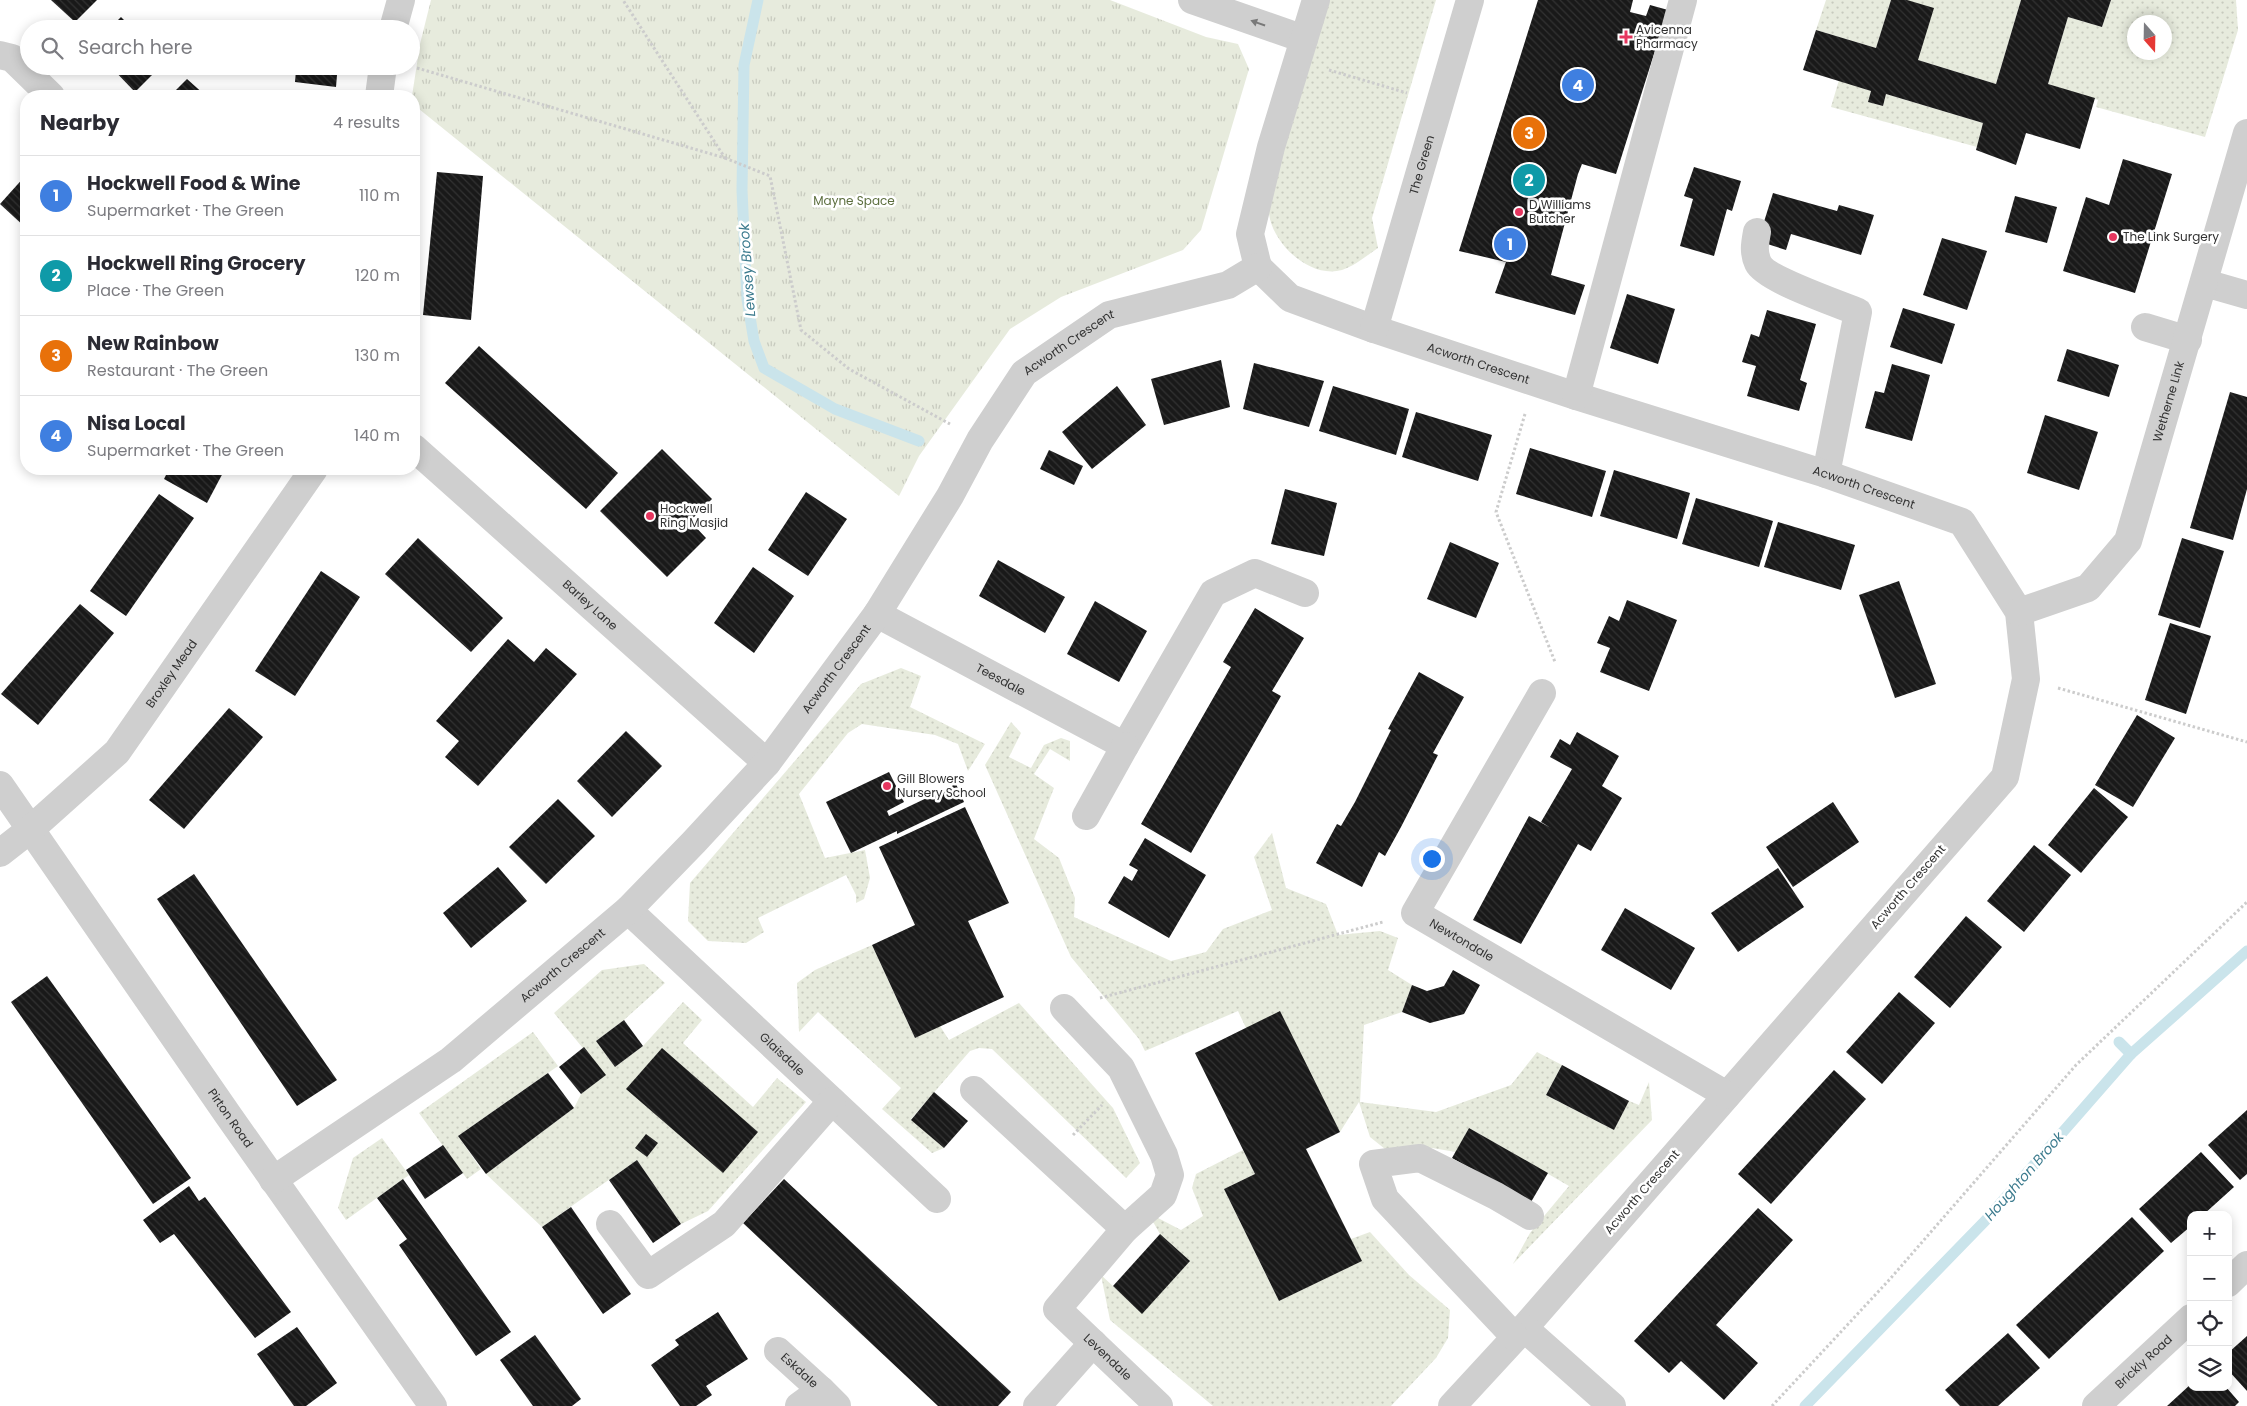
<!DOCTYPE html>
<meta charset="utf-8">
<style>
body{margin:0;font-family:Poppins,sans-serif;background:#f7f7f7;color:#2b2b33}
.controls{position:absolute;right:15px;bottom:15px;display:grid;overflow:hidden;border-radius:10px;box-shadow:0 2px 12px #0003}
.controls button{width:45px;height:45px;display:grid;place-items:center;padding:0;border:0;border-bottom:1px solid #e1e1e2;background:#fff;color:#2b2b33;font:25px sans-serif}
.compass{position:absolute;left:2127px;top:15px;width:45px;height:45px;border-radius:50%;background:#fff;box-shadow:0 2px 12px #0003;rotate:160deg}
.you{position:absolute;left:1431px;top:858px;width:18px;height:18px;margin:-12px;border:4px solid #fff;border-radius:50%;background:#1a73e8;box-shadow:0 0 0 8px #1a73e833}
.badge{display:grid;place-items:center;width:32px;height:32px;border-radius:50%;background:#b45309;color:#fff;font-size:16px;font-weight:700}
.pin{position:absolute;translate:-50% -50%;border:2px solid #fff;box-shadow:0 1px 5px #0006}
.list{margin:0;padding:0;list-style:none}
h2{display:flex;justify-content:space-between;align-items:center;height:65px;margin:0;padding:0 20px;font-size:21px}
h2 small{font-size:16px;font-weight:400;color:#7c7c81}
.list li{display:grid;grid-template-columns:32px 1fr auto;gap:15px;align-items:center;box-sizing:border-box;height:80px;padding:0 20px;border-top:1px solid #e1e1e2}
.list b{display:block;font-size:19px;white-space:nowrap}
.list p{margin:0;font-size:16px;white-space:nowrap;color:#7c7c81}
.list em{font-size:16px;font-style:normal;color:#7c7c81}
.icon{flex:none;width:28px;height:28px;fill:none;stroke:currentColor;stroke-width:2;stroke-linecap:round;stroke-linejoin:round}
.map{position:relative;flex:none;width:2247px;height:1406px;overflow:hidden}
.search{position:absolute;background:#fff;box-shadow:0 2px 12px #0003;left:20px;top:20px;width:400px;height:55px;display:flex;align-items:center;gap:12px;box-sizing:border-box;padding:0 18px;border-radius:28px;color:#7c7c81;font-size:19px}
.panel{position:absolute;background:#fff;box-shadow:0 2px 12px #0003;left:20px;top:90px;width:400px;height:385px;border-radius:20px}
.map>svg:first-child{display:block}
</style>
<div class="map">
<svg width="2247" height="1406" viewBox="0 0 2247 1406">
<defs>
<pattern id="grass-dots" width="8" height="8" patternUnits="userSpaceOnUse" patternTransform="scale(1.25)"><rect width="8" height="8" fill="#e7ebdd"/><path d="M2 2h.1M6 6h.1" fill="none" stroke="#c7cabe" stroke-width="1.8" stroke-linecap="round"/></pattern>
<pattern id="park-tufts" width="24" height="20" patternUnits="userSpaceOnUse" patternTransform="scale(1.25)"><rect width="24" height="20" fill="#e7ebdd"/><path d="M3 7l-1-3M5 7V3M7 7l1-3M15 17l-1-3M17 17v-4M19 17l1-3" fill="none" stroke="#c7cabe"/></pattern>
<pattern id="building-back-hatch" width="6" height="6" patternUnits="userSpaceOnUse" patternTransform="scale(1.25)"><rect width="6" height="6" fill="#191919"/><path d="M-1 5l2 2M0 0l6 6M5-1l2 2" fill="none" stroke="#323232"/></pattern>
</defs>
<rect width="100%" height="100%" fill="#fff"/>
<!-- grass -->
<g fill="url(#grass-dots)" fill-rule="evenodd">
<path d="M1328 0H1436L1372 218 1378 248C1366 256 1356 265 1342 270 1310 279 1273 244 1269 214 1268 208 1269 201 1270 194Z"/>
<polygon points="1826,0 1891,0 1876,48 1816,30"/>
<polygon points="1907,0 2021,0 1996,84 1918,60"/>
<path d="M2111 0H2236L2238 30 2205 137 2096 107 2098 100 2048 84 2068 17 2102 27ZM2134 22H2164V52H2134Z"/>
<polygon points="1839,80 1871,91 1868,102 1883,106 1886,94 1983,123 1977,147 1831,107"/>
<polygon points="901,668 921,676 910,707 985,744 968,771 958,744 935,735 862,724 848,733 799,794 825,858 865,850 870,878 864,899 856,903 856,895 846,875 758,918 764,932 746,943 708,941 688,921 690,883 861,684"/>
<polygon points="1011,722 1021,733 1009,757 1031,768 1044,745 1061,738 1070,741 1070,761 1050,749 1034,774 1054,788 1034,839 1059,858 1075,898 1074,917 1171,961 1206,952 1223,929 1272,910 1254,857 1272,833 1286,888 1326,904 1338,935 1380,931 1398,938 1388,970 1412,985 1402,1012 1364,1025 1360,1102 1436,1112 1511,1085 1537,1052 1562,1065 1546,1095 1614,1130 1629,1101 1639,1105 1649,1082 1652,1120 1513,1264 1530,1233 1569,1186 1469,1128 1456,1152 1432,1148 1390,1153 1370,1137 1359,1102 1340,1132 1246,1028 1238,1011 1145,1051 1139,1039 1071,957 985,765"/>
<polygon points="872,945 915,1038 940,1026 949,1040 1019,1003 1113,1108 1140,1163 1126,1178 992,1049 979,1048 970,1051 911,1119 944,1148 932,1153 882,1109 901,1088 818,1012 799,1032 797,983 815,970"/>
<polygon points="644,964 665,983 624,1020 596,1041 615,1067 643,1046 683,1002 702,1020 683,1043 753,1107 777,1078 806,1102 708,1211 681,1224 637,1160 542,1227 486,1174 574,1108 581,1094 605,1075 554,1013 602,970"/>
<polygon points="533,1032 558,1066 458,1136 481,1169 467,1179 419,1113"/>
<polygon points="382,1138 409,1175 346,1220 338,1208 353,1158"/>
<polygon points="1243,1150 1255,1174 1224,1189 1279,1301 1361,1261 1351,1239 1370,1232 1409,1275 1450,1310 1448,1338 1436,1358 1391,1406 1213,1406 1110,1320 1101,1275 1142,1313 1160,1234 1152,1220 1158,1218 1181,1230 1203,1216 1192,1188 1196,1174"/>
</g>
<!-- park -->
<polygon fill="url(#park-tufts)" points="431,0 1110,0 1206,37 1238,44 1249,69 1201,230 1183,250 1061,297 1010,329 919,456 899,496 414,105 414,96 412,96 420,44"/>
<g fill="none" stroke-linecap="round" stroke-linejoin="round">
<!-- stream -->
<g stroke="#cae4eb" stroke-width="11">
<polyline points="758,0 744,65 742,190 747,299 754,341 764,368 835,409 919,441"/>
<polyline points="2119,1042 2131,1054"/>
<polyline points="1805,1406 1985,1221 2131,1054 2247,951"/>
</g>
</g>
<!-- building -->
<g fill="url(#building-back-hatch)">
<polygon points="51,0 97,0 75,22"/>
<polygon points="1538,0 1633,0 1630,12 1646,16 1650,5 1668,10 1616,174 1582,164 1578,174 1551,275 1585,285 1575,315 1495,293 1506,262 1459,251"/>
<polygon points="1891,0 1907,0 1934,8 1918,60 1996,84 2021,0 2111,0 2102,27 2068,17 2048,84 2095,98 2080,149 2026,133 2016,165 1976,150 1983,123 1886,94 1883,106 1868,102 1871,91 1803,70 1816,30 1876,48"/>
<polygon points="121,17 133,29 109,29"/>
<polygon points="110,66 161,66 135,92"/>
<polygon points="296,70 337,75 336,87 295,82"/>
<polygon points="187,79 206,96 170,96"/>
<polygon points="2123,159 2172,174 2135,293 2063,271 2086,197 2109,205"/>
<polygon points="1694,167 1741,181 1732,211 1727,209 1714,256 1680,246 1693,199 1684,196"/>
<polygon points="437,172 483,176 471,320 423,315"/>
<polygon points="26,175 26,228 0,204"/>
<polygon points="1773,193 1837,211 1839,205 1874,215 1861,255 1791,234 1786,250 1758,241"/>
<polygon points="2015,196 2057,207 2047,243 2005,232"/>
<polygon points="1942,238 1987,251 1967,310 1923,295"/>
<polygon points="1627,294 1675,309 1658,364 1610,348"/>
<polygon points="1903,308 1955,324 1942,364 1890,347"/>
<polygon points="1767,310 1816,324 1800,380 1807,383 1799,411 1747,396 1756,366 1742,362 1751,334 1759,337"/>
<polygon points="479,346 618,473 586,509 445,383"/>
<polygon points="2067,349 2119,365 2109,397 2057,381"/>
<polygon points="1221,360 1230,407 1164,425 1151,379"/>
<polygon points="1254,363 1324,381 1309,427 1243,409"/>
<polygon points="1892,364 1930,375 1912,441 1865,428 1875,391 1884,393"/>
<polygon points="1117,386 1146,425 1092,469 1062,432"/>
<polygon points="1333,386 1409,409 1396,455 1319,431"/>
<polygon points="2230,392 2247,397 2247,489 2233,540 2190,528"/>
<polygon points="1416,412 1492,435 1478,481 1402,457"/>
<polygon points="2045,415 2098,432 2079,490 2027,473"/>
<polygon points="1530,448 1606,471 1592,517 1516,494"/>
<polygon points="662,449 712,499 690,521 706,538 667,577 600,511"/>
<polygon points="1049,450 1083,466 1074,485 1040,469"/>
<polygon points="169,469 225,469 207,503 164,479"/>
<polygon points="1614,470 1690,493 1677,539 1600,516"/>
<polygon points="1285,489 1337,503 1324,556 1271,544"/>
<polygon points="806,492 847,519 808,576 768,550"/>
<polygon points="159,494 194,518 126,616 90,591"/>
<polygon points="1696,498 1773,521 1759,567 1682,544"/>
<polygon points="1778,522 1855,545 1841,590 1764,567"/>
<polygon points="418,538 503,618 471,652 385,574"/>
<polygon points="2182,538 2224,551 2200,628 2158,615"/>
<polygon points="1450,542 1499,563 1476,618 1427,599"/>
<polygon points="998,560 1065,597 1045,633 979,596"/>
<polygon points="753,567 794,596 754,653 714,623"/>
<polygon points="321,571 360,597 295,696 255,671"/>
<polygon points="1899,581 1936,684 1895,698 1859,595"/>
<polygon points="1627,600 1677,620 1649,691 1600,672 1610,648 1597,643 1609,616 1619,621"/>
<polygon points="1095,601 1147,631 1119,682 1067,654"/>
<polygon points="80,604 114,633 38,725 1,694"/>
<polygon points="1255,608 1304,638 1272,691 1281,696 1191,853 1141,824 1231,667 1223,662"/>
<polygon points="2170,623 2211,636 2186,714 2145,700"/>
<polygon points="508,639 534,662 546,648 577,674 478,786 445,757 459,741 436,721"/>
<polygon points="1419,672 1464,697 1433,753 1438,755 1401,827 1385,856 1379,852 1362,887 1316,863 1337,824 1341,826 1355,802 1391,730 1388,729"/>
<polygon points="229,708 263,737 184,829 149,800"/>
<polygon points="2137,715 2175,738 2133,807 2095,785"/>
<polygon points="626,731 662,766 612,817 577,781"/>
<polygon points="1577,732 1619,756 1602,786 1622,798 1591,851 1578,844 1521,944 1473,920 1529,816 1551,828 1541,822 1572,769 1550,757 1560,739 1570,745"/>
<polygon points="889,772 904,802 887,811 889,816 956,784 964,802 897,834 897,831 851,853 826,802"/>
<polygon points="2094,788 2128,817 2081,873 2048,845"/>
<polygon points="558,799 595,836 546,884 509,847"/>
<polygon points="1833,802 1859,842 1793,887 1766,847"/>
<polygon points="965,807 1009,903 968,921 1004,997 915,1038 872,945 915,925 879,847"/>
<polygon points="1145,838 1206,875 1169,938 1108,903 1124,876 1132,881 1138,870 1129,865"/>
<polygon points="2034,845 2071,875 2024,932 1987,901"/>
<polygon points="498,867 527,901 471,948 443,913"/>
<polygon points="1778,868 1804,907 1738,952 1711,913"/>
<polygon points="194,874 337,1080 297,1106 157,899"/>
<polygon points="1625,908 1695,948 1671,990 1601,950"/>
<polygon points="1966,916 2002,947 1950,1008 1914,977"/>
<polygon points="1453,970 1480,985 1464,1014 1430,1023 1402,1012 1412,985 1427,991 1444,986"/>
<polygon points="47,976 191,1178 153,1204 11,1002"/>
<polygon points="1899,992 1935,1023 1882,1084 1846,1052"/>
<polygon points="1280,1011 1340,1132 1306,1149 1362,1261 1279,1301 1224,1189 1255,1174 1195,1053"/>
<polygon points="624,1020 643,1046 615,1067 596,1041"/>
<polygon points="584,1047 606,1075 581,1094 559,1067"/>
<polygon points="662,1048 758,1132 723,1173 626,1089"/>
<polygon points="1562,1065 1629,1101 1614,1130 1546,1095"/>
<polygon points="1834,1070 1866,1099 1771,1204 1738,1174"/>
<polygon points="548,1073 574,1108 486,1174 458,1136"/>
<polygon points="934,1092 968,1121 944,1148 911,1120"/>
<polygon points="2247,1110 2247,1174 2240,1180 2208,1145"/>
<polygon points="1469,1128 1548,1173 1531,1202 1452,1158"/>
<polygon points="646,1134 658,1143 647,1157 635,1148"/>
<polygon points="443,1145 463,1173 425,1199 406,1170"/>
<polygon points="2201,1152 2234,1187 2203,1215 2191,1215 2191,1226 2171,1243 2139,1209"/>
<polygon points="637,1160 681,1224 653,1243 609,1180"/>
<polygon points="403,1179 511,1332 476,1356 399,1245 407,1239 377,1198"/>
<polygon points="784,1179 1011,1392 998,1406 938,1406 743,1223"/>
<polygon points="189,1186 199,1201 205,1197 291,1312 255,1338 174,1234 160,1243 143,1220"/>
<polygon points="571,1207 631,1294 603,1314 542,1227"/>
<polygon points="1758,1208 1793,1240 1716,1325 1758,1363 1724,1400 1681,1361 1669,1373 1634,1341"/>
<polygon points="2132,1217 2164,1251 2049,1359 2016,1325"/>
<polygon points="1160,1234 1190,1261 1142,1314 1113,1286"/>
<polygon points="718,1312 748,1359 706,1386 712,1395 696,1406 680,1406 651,1365 679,1345 675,1340"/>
<polygon points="297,1327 337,1383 306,1406 294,1406 257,1354"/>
<polygon points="2008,1333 2040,1368 1998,1406 1960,1406 1945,1390"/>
<polygon points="535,1335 581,1399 572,1406 533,1406 500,1360"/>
<polygon points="2247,1336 2247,1391 2228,1370 2228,1353"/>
<polygon points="2191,1384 2191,1387 2226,1387 2239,1402 2235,1406 2167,1406"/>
</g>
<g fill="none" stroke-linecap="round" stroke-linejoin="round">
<!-- path -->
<g stroke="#ccc" stroke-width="3" stroke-dasharray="2.5 2.5" stroke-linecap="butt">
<polyline points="417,68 725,158 623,0"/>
<polyline points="1329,70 1407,93"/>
<polyline points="725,158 770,176 801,330 849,369 950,424"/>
<polyline points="1525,414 1496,512 1555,662"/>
<polyline points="2058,688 2247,742"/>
<polyline points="1100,998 1383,922"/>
<polyline points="1073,1135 1102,1105"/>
<polyline points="1772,1406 1890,1279 2076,1065 2247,902"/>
</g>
<!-- minor -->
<g stroke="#cfcfcf" stroke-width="28">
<polyline points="1192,0 1304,39"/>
<polyline points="393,29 401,0"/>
<polyline points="0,55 12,58 51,96"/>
<polyline points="379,96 383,66"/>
<path d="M1757 232C1755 243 1753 252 1758 263 1765 279 1839 304 1858 312L1826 474"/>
<path id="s1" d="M1258 267 1290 298 1374 329 1576 396 1826 474 1962 522 2019 612 2026 679 2005 777 1524 1328 1452 1406"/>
<polyline points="1258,267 1250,234 1271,147 1316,0"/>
<polyline points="2205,283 2247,295"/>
<polyline points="2145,327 2188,340"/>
<path id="s2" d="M1374 329 1470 0"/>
<polyline points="1576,396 1683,0"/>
<path id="s3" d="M414 448 767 763"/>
<path id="s4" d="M2019 612 2088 588 2128 541 2247 133"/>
<path id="s5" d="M877 614 1125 746 1213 593 1255 573 1305 593"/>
<path id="s6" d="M1542 693 1415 913 1727 1095"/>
<path id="s7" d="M0 785 228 1115 433 1406"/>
<polyline points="1086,816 1125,746"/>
<path id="s8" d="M0 853 32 828 117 752 314 469"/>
<path id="s9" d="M628 910 937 1199"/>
<polyline points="1064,1008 1121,1068 1164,1155 1170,1175 1163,1195 1125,1229"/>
<path id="s10" d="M974 1090 1125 1229 1057 1309 1159 1406"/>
<path id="s11" d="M273 1180 451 1060 628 910 694 842 767 763 877 614 950 496 980 440 1024 373 1109 315 1228 285 1258 267"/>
<polyline points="610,1224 648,1275 724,1224 832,1101"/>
<polyline points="2228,1283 2247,1265"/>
<polyline points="1524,1328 1612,1406"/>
<polyline points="1515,1337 1385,1199 1373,1164 1420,1158 1496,1196 1530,1216"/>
<path id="s12" d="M778 1351 821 1390"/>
<polyline points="799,1406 821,1390 837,1406"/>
<polyline points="1037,1406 1093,1343"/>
<path id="s13" d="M2096 1406 2191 1318"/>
</g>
</g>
<!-- one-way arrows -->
<defs><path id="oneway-solid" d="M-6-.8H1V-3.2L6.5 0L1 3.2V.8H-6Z" transform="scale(1.25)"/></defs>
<use fill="#797979" href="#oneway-solid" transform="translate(1258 23) rotate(-161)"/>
<!-- markers -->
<g fill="#e6365f" stroke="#fff" stroke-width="2">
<path d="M1623.5 29.5h5v5h5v5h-5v5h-5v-5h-5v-5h5z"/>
<circle cx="1519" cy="212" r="5"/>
<circle cx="2113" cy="237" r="5"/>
<circle cx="650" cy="516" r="5"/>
<circle cx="887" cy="786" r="5"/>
</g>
<g text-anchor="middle" stroke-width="5" stroke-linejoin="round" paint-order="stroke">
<!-- poi labels -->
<g font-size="12" fill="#323232" stroke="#fff" text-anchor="start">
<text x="1636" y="34">Avicenna<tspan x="1636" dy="14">Pharmacy</tspan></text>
<text x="1529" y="209">D Williams<tspan x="1529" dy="14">Butcher</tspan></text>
<text x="2123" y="241">The Link Surgery</text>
<text x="660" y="513">Hockwell<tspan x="660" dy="14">Ring Masjid</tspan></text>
<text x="897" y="783">Gill Blowers<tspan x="897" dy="14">Nursery School</tspan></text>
</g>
<!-- street labels -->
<g font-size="12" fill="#323232" stroke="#fff">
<text dy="4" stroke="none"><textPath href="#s2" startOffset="171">The Green</textPath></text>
<text dy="4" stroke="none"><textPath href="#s11" startOffset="1171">Acworth Crescent</textPath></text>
<text dy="4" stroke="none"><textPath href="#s1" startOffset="244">Acworth Crescent</textPath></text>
<text dy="4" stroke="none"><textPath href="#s4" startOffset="280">Wetherne Link</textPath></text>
<text dy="4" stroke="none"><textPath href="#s1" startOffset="649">Acworth Crescent</textPath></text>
<text dy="4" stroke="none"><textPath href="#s3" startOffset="236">Barley Lane</textPath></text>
<text dy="4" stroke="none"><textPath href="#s11" startOffset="766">Acworth Crescent</textPath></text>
<text dy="4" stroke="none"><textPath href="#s8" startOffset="250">Broxley Mead</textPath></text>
<text dy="4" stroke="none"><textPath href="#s5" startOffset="140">Teesdale</textPath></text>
<text transform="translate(1908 887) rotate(-49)" y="4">Acworth Crescent</text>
<text dy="4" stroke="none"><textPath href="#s6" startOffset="308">Newtondale</textPath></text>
<text dy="4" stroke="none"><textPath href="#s11" startOffset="361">Acworth Crescent</textPath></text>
<text dy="4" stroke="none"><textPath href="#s9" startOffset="211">Glaisdale</textPath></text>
<text dy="4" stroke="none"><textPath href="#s7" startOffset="405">Pirton Road</textPath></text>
<text transform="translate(1642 1192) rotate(-49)" y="4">Acworth Crescent</text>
<text dy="4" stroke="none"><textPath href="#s10" startOffset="380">Levendale</textPath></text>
<text dy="4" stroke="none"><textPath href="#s13" startOffset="65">Brickly Road</textPath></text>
<text dy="4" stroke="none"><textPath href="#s12" startOffset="29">Eskdale</textPath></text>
</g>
<!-- park labels -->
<g font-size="12" fill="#5c6e3e" stroke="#fff">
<text x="854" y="205">Mayne Space</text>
</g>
<!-- water labels -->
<g font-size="14" font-style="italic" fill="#3c7b8e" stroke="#fff">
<text transform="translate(747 270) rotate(-94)" y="5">Lewsey Brook</text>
<text transform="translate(2024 1176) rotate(-49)" y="5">Houghton Brook</text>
</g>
</g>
</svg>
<div class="controls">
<button>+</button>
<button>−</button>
<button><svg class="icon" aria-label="locate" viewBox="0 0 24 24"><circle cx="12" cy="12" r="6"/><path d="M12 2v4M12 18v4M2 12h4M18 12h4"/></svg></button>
<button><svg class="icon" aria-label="layers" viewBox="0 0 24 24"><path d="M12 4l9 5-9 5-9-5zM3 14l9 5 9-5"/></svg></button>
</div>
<svg class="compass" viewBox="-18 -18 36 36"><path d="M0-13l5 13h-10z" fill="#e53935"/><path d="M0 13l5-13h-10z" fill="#7c7c81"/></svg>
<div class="you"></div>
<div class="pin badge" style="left:1510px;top:244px;background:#3f7fe0">1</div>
<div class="pin badge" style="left:1529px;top:180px;background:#0f9aa8">2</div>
<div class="pin badge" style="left:1529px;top:133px;background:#e8710a">3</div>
<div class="pin badge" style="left:1578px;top:85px;background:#3f7fe0">4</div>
<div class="search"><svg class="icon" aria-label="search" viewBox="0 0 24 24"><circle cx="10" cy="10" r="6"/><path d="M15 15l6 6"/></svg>Search here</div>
<section class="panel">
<h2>Nearby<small>4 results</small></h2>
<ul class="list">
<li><span class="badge" style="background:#3f7fe0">1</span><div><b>Hockwell Food &amp; Wine</b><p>Supermarket · The Green</p></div><em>110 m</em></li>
<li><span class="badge" style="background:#0f9aa8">2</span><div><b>Hockwell Ring Grocery</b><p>Place · The Green</p></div><em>120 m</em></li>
<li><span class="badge" style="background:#e8710a">3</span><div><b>New Rainbow</b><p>Restaurant · The Green</p></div><em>130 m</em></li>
<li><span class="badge" style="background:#3f7fe0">4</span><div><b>Nisa Local</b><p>Supermarket · The Green</p></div><em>140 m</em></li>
</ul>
</section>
</div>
